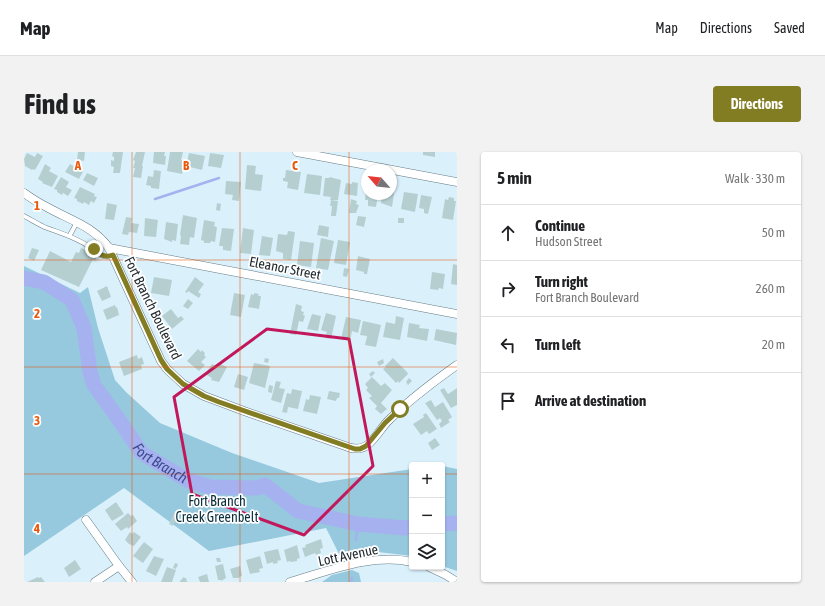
<!DOCTYPE html>
<meta charset="utf-8">
<style>
body{margin:0;font-family:"Asap Condensed",sans-serif;background:#f2f2f2;color:#202124}
.controls{position:absolute;right:12px;bottom:12px;display:grid;overflow:hidden;border-radius:4px;box-shadow:0 1px 3px #0004}
.controls button{width:36px;height:36px;display:grid;place-items:center;padding:0;border:0;border-bottom:1px solid #e0e0e0;background:#fff;color:#202124;font:20px sans-serif}
.compass{position:absolute;left:337px;top:12px;width:36px;height:36px;border-radius:50%;background:#fff;box-shadow:0 1px 3px #0004;rotate:298deg}
.stop{position:absolute;width:12px;height:12px;margin:-9px;border:3px solid #827c22;border-radius:50%;background:#fff}
.stop.end{background:#827c22;border-color:#fff;box-shadow:0 1px 4px #0008}
.list{margin:0;padding:0;list-style:none}
h2{display:flex;justify-content:space-between;align-items:center;height:52px;margin:0;padding:0 16px;font-size:17px}
h2 small{font-size:13px;font-weight:400;color:#757577}
.list li{display:grid;grid-template-columns:26px 1fr auto;gap:12px;align-items:center;box-sizing:border-box;height:56px;padding:0 16px;border-top:1px solid #e0e0e0}
.list b{display:block;font-size:15px;white-space:nowrap}
.list p{margin:0;font-size:13px;white-space:nowrap;color:#757577}
.list em{font-size:13px;font-style:normal;color:#757577}
.icon{flex:none;width:22px;height:22px;fill:none;stroke:currentColor;stroke-width:2;stroke-linecap:round;stroke-linejoin:round}
.map{position:relative;flex:none;width:433px;height:430px;overflow:hidden;border-radius:4px}
header{display:flex;align-items:center;gap:24px;box-sizing:border-box;height:56px;padding:0 20px;background:#fff;border-bottom:1px solid #e0e0e0}
header strong{font-size:19px}
nav{display:flex;gap:22px;margin-inline-start:auto;font-size:14px}
.intro{display:flex;align-items:center;justify-content:space-between;box-sizing:border-box;height:96px;padding:0 24px}
h1{margin:0;font-size:28px}
.button{padding:10px 18px;border-radius:4px;background:#827c22;color:#fff;font-size:14px;font-weight:700}
main{display:flex;gap:24px;padding:0 24px}
aside{flex:1;background:#fff;border-radius:4px;box-shadow:0 1px 3px #0004}
.map>svg:first-child{display:block}
</style>
<header>
<strong>Map</strong>
<nav><a>Map</a><a>Directions</a><a>Saved</a></nav>
</header>
<div class="intro"><h1>Find us</h1><a class="button">Directions</a></div>
<main>
<div class="map">
<svg width="433" height="430" viewBox="0 0 433 430">
<rect width="100%" height="100%" fill="#daf1fc"/>
<!-- green -->
<g fill="#96c8de">
<polygon points="0,114 56,141 64,135 74,176 91,228 102,240 136,271 208,301 295,331 388,317 388,404 354,400 316,404 302,376 185,399 100,336 0,404"/>
<polygon points="418,314 433,317 433,419 418,414"/>
<polygon points="328,418 335,421 337,430 298,430 308,423"/>
</g>
<g fill="none" stroke-linecap="round" stroke-linejoin="round">
<!-- stream -->
<g stroke="#a5b2ef" stroke-width="2.5">
<polyline points="131,47 195,26"/>
<polyline points="332,388 334,372"/>
<polyline points="327,430 328,426"/>
</g>
<!-- river -->
<g stroke="#a5b2ef" stroke-width="15">
<path id="s1" d="M0 126 20 130 48 148 60 176 66 220 70 233 98 272 117 300 121 303 163 328 186 335 233 336 241 333 274 359 334 372 381 376 388 375"/>
<polyline points="418,372 433,371"/>
</g>
</g>
<!-- building -->
<g fill="#b5cfd1">
<polygon points="54,0 61,0 60,9 53,8"/>
<polygon points="89,0 99,0 96,21 89,21 90,15 87,14 87,8 90,9 90,5 88,4"/>
<polygon points="112,0 121,0 118,14 119,14 117,26 109,25 111,16 109,16 111,9 109,8"/>
<polygon points="130,0 141,0 140,4 142,4 141,13 129,11"/>
<polygon points="146,0 159,0 157,8 161,9 158,22 143,19"/>
<polygon points="399,0 411,0 411,5 399,3"/>
<polygon points="3,1 11,5 13,1 19,4 11,18 9,17 8,18 1,14 0,7"/>
<polygon points="165,1 181,4 178,18 162,14"/>
<polygon points="186,1 200,3 197,16 184,14"/>
<polygon points="21,12 27,16 25,19 34,24 28,35 18,31 19,30 14,27"/>
<polygon points="46,12 59,20 55,27 41,20"/>
<polygon points="223,13 232,14 231,22 239,23 237,39 221,37"/>
<polygon points="130,18 137,19 135,37 127,36 127,34 122,33 124,24 129,25"/>
<polygon points="262,18 277,20 274,38 263,36 264,30 259,29 259,26 261,26"/>
<polygon points="63,21 74,26 70,34 59,28"/>
<polygon points="283,22 298,24 296,43 280,41"/>
<polygon points="37,25 45,30 42,35 48,38 44,44 39,41 38,43 33,40 33,38 30,37"/>
<polygon points="306,25 317,28 314,48 306,48 307,45 299,44 301,26 305,26"/>
<polygon points="202,29 217,30 215,49 208,48 209,43 201,42"/>
<polygon points="328,30 334,31 333,44 320,42 322,31 328,32"/>
<polygon points="56,35 71,42 70,44 73,45 70,51 67,49 65,53 60,50 59,52 53,49 53,47 50,46"/>
<polygon points="367,35 371,35 368,55 357,51 358,42 367,42"/>
<polygon points="342,36 343,42 354,42 352,55 344,54 344,48 341,48"/>
<polygon points="380,40 394,42 391,60 377,57"/>
<polygon points="397,43 408,45 404,62 400,61 400,57 395,56"/>
<polygon points="425,45 430,46 430,49 432,49 429,68 418,66 421,47 424,48"/>
<polygon points="327,47 333,49 332,52 335,53 332,61 325,61"/>
<polygon points="307,48 314,49 312,64 307,64 308,54 306,54"/>
<polygon points="83,51 93,53 90,68 81,67"/>
<polygon points="193,51 197,52 196,59 192,58"/>
<polygon points="159,63 173,66 170,86 166,85 165,93 156,92 157,84 156,83"/>
<polygon points="334,64 342,65 340,75 332,73"/>
<polygon points="102,65 108,66 107,71 115,72 113,81 105,80 104,83 98,82"/>
<polygon points="121,66 134,68 132,85 120,84"/>
<rect x="374" y="66" width="6" height="5"/>
<polygon points="180,68 191,70 190,74 193,75 191,90 187,89 186,91 180,91 180,89 177,88"/>
<polygon points="142,70 154,72 152,89 148,88 148,90 140,87"/>
<polygon points="295,73 305,75 304,85 293,83"/>
<polygon points="198,76 210,77 207,99 199,98 199,94 195,94"/>
<polygon points="219,76 230,78 227,102 216,101"/>
<polygon points="264,79 271,80 267,108 259,107 259,100 259,101 252,99 254,82 263,83"/>
<polygon points="238,84 249,86 246,104 235,103"/>
<polygon points="297,86 310,89 304,118 292,116"/>
<polygon points="314,88 326,90 322,113 310,111"/>
<polygon points="276,89 290,91 287,115 273,113"/>
<polygon points="8,96 15,98 10,109 4,106"/>
<polygon points="57,96 73,104 71,109 69,107 55,135 17,118 26,99 47,110 52,100 55,101"/>
<polygon points="334,104 346,107 343,122 340,122 340,120 332,118"/>
<polygon points="429,112 433,113 433,133 427,132"/>
<polygon points="320,116 325,117 323,125 319,124"/>
<polygon points="408,120 421,122 419,137 415,136 414,138 406,137"/>
<polygon points="130,125 148,128 145,144 127,141"/>
<polygon points="171,125 180,132 174,140 177,142 175,146 164,139 163,141 161,140"/>
<polygon points="83,134 87,145 78,149 73,139"/>
<polygon points="210,141 221,143 217,165 206,163"/>
<polygon points="230,141 235,142 234,144 237,144 235,157 224,155 227,142 230,143"/>
<polygon points="164,147 169,151 164,157 159,154"/>
<polygon points="272,152 278,154 277,159 280,160 279,163 281,164 279,170 275,169 272,183 266,182"/>
<polygon points="91,153 92,156 93,155 95,163 83,168 79,158"/>
<polygon points="147,157 154,166 157,164 160,167 148,177 138,164"/>
<polygon points="302,161 312,164 307,187 301,186 303,180 297,178"/>
<polygon points="288,162 297,164 294,179 283,177"/>
<polygon points="372,164 380,166 376,188 359,185 362,170 371,172"/>
<polygon points="322,165 337,168 334,181 328,179 326,189 317,187"/>
<polygon points="339,169 357,173 352,195 341,193 343,184 336,183"/>
<polygon points="385,171 396,173 395,176 405,177 403,189 383,185"/>
<polygon points="412,177 433,181 432,193 410,188"/>
<polygon points="174,197 177,200 178,198 181,201 180,203 182,205 177,210 181,213 175,219 163,209"/>
<polygon points="113,203 114,207 118,205 120,212 117,213 118,217 100,224 95,210"/>
<polygon points="241,206 245,207 244,211 240,210"/>
<polygon points="369,206 383,220 384,222 375,231 374,229 372,231 359,217 362,215 361,214"/>
<polygon points="359,207 360,211 355,214 353,210"/>
<polygon points="194,211 203,215 195,230 187,228 188,226 181,222 188,212 192,214"/>
<polygon points="230,211 246,214 241,236 225,231"/>
<polygon points="349,219 351,221 347,225 345,222"/>
<polygon points="214,222 224,225 220,238 210,235"/>
<polygon points="348,225 357,234 361,231 368,238 357,251 363,257 357,262 351,257 353,254 345,246 348,244 342,238 344,236 341,232"/>
<polygon points="385,226 388,229 384,233 382,230"/>
<polygon points="252,229 257,230 255,236 261,237 257,251 247,248"/>
<polygon points="245,233 249,234 248,241 244,240"/>
<polygon points="420,236 424,242 433,236 433,253 427,256 416,238"/>
<polygon points="268,237 278,239 274,257 264,255 263,261 258,260 263,241 267,242"/>
<polygon points="305,239 316,241 315,246 313,246 312,249 303,247"/>
<polygon points="286,243 297,245 293,262 279,259 282,247 285,248"/>
<polygon points="407,248 411,255 419,250 428,265 424,268 426,270 417,276 415,272 418,269 416,266 413,268 401,251"/>
<polygon points="402,261 413,277 405,282 403,279 397,283 389,272 400,265 399,263"/>
<polygon points="411,286 416,293 408,298 404,291"/>
<polygon points="92,350 100,362 88,369 81,358"/>
<polygon points="151,359 155,361 149,374 145,372"/>
<polygon points="104,361 107,364 109,363 113,369 104,377 103,375 97,379 91,372"/>
<polygon points="106,380 108,382 110,380 117,385 110,394 105,392 101,388"/>
<polygon points="297,387 299,396 296,397 297,401 292,403 291,401 281,405 278,396 282,395 281,393"/>
<polygon points="120,390 129,397 119,411 109,404"/>
<polygon points="273,393 276,406 273,407 273,409 267,410 266,409 263,410 260,398"/>
<polygon points="254,397 257,408 253,409 254,411 249,412 249,410 243,412 240,400"/>
<polygon points="130,404 140,407 132,424 122,419"/>
<polygon points="236,404 239,416 235,417 236,420 226,422 222,408"/>
<polygon points="192,406 196,406 197,410 193,410"/>
<polygon points="51,408 57,417 45,425 40,416"/>
<polygon points="151,411 154,412 152,417 149,416"/>
<polygon points="199,412 202,426 197,429 197,428 194,428 191,414"/>
<polygon points="216,414 218,424 215,425 215,426 209,426 206,417"/>
<polygon points="143,415 152,418 148,430 137,430"/>
<polygon points="183,422 185,430 176,430 174,425"/>
<polygon points="14,425 15,426 17,425 21,430 3,430"/>
<polygon points="159,425 163,427 162,429 165,430 156,430 157,427 158,428"/>
</g>
<g fill="none" stroke-linecap="round" stroke-linejoin="round">
<!-- lane casing -->
<g stroke="#667b84" stroke-width="5">
<g id="lane">
<path d="M0 64C8 68 15 73 23 76 39 82 51 85 66 95 74 100 78 107 88 104"/>
<polyline points="46,83 53,70"/>
</g>
</g>
<!-- street casing -->
<g stroke="#667b84" stroke-width="9">
<g id="street">
<polyline points="273,0 433,30"/>
<path d="M0 41C7 46 13 50 21 54 45 68 68 73 85 96L137 209 143 217 159 232 180 244 220 259 327 296C332 297 337 297 342 294 350 289 357 276 364 269 385 248 409 230 433 213"/>
<polyline points="85,96 433,162"/>
<polyline points="62,368 95,414 108,430"/>
<polyline points="405,415 422,423 433,430"/>
<polyline points="71,430 95,414"/>
<path d="M266 430C305 419 347 401 388 410"/>
</g>
</g>
<!-- lane -->
<use href="#lane" stroke="#fff" stroke-width="4"/>
<!-- street -->
<use href="#street" stroke="#fff" stroke-width="8"/>
</g>
<g fill="none" stroke-linecap="round" stroke-linejoin="round">
<!-- route -->
<path stroke="#827c22" stroke-width="5" d="M70 97C77 103 80 106 89 103L137 208 143 217 159 232 180 244 195 250 331 297H336L342 294 361 271 376 257"/>
</g>
<!-- marked area -->
<path fill="none" stroke="#c2185b" stroke-width="3" stroke-linejoin="round" d="M243 177 325 187 349 314 280 383 168 342 150 245Z"/>
<!-- grid -->
<path fill="none" stroke="#e8590c" stroke-width="1" stroke-opacity="0.55" d="M108 0V430M216 0V430M325 0V430M0 108H433M0 215H433M0 322H388M418 322H433"/>
<g text-anchor="middle" stroke-width="3.5" stroke-linejoin="round" paint-order="stroke">
<!-- street labels -->
<g font-size="14" fill="#222b2f" stroke="#fff">
<text transform="translate(261 116) rotate(11)" y="5">Eleanor Street</text>
<text transform="translate(129 156) rotate(64)" y="5">Fort Branch Boulevard</text>
<text transform="translate(324 403) rotate(-12)" y="5">Lott Avenue</text>
</g>
<!-- park labels -->
<g font-size="14" fill="#092e3b" stroke="#fff">
<text x="193" y="354">Fort Branch<tspan x="193" dy="16">Creek Greenbelt</tspan></text>
</g>
<!-- water labels -->
<g font-size="15" font-style="italic" fill="#3f4890" stroke="#fff">
<text dy="5" stroke="none"><textPath href="#s1" startOffset="246">Fort Branch</textPath></text>
</g>
</g>
<g font-size="13" text-anchor="middle" font-weight="bold" fill="#e8590c" stroke="#fff" stroke-width="3.5" stroke-linejoin="round" paint-order="stroke">
<text x="54" y="18">A</text>
<text x="162" y="18">B</text>
<text x="271" y="18">C</text>
<text x="13" y="58">1</text>
<text x="13" y="166">2</text>
<text x="13" y="273">3</text>
<text x="13" y="381">4</text>
</g>
</svg>
<div class="controls">
<button>+</button>
<button>−</button>
<button><svg class="icon" aria-label="layers" viewBox="0 0 24 24"><path d="M12 4l9 5-9 5-9-5zM3 14l9 5 9-5"/></svg></button>
</div>
<svg class="compass" viewBox="-18 -18 36 36"><path d="M0-13l5 13h-10z" fill="#e53935"/><path d="M0 13l5-13h-10z" fill="#757577"/></svg>
<div class="stop" style="left:376px;top:257px"></div>
<div class="stop end" style="left:70px;top:97px"></div>
</div>
<aside>
<h2>5 min<small>Walk · 330 m</small></h2>
<ul class="list">
<li><svg class="icon" aria-label="ahead" viewBox="0 0 24 24"><path d="M12 20V5M6 11l6-6 6 6"/></svg><div><b>Continue</b><p>Hudson Street</p></div><em>50 m</em></li>
<li><svg class="icon" aria-label="right" viewBox="0 0 24 24"><path d="M7 20v-9h11M14 6l5 5-5 5"/></svg><div><b>Turn right</b><p>Fort Branch Boulevard</p></div><em>260 m</em></li>
<li><svg class="icon" aria-label="left" viewBox="0 0 24 24"><path d="M17 20v-9H6M10 6l-5 5 5 5"/></svg><div><b>Turn left</b></div><em>20 m</em></li>
<li><svg class="icon" aria-label="arrive" viewBox="0 0 24 24"><path d="M6 21V4h12l-3 4 3 4H6"/></svg><div><b>Arrive at destination</b></div></li>
</ul>
</aside>
</main>
